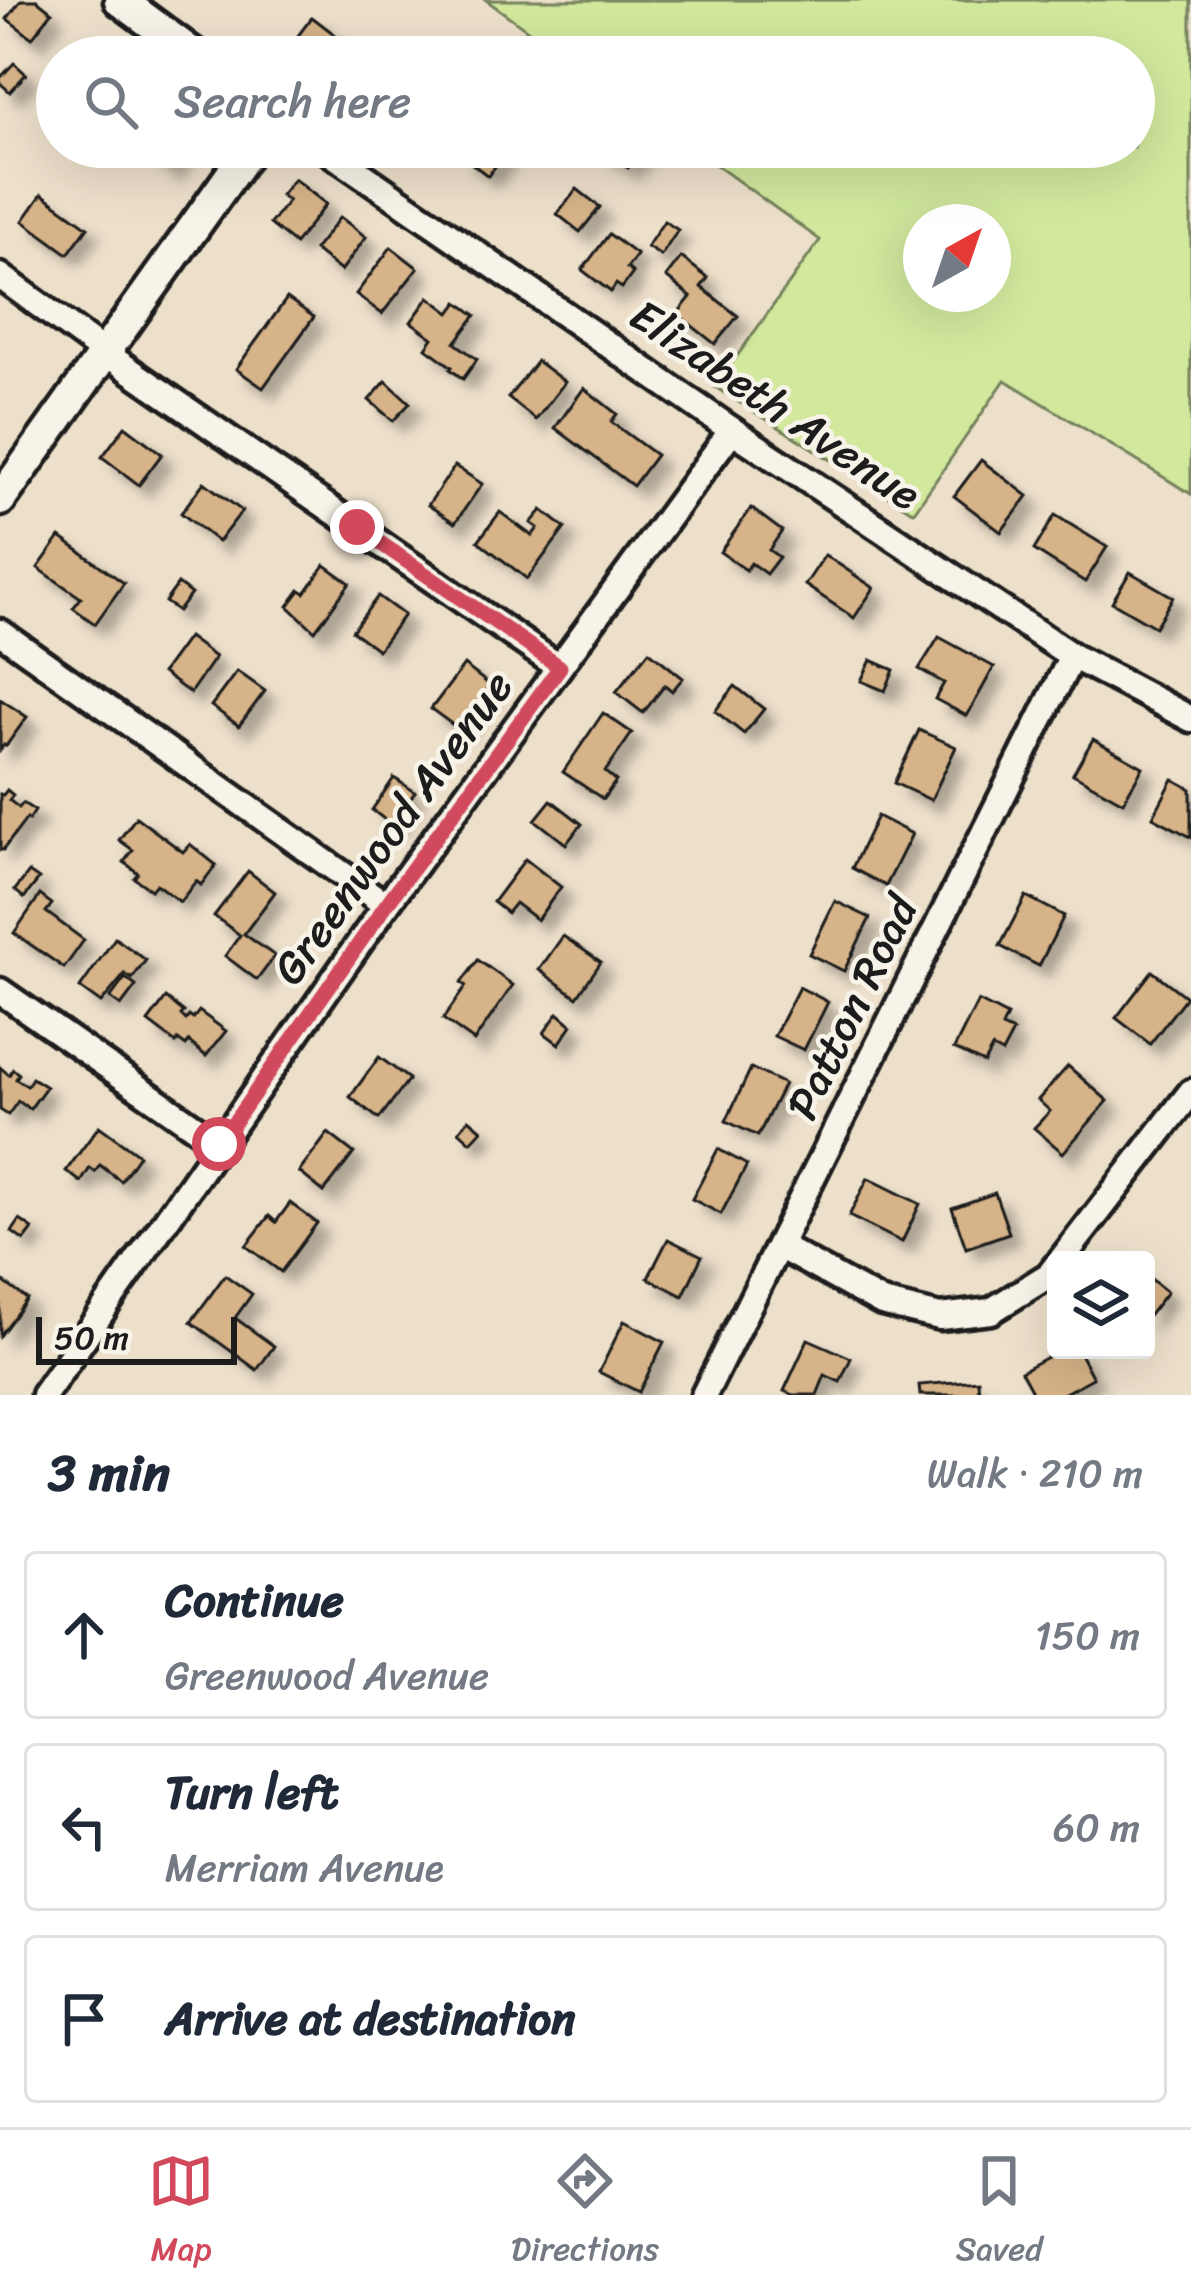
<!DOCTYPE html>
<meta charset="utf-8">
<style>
body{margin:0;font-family:Sriracha,sans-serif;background:#f6f6f7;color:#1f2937}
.controls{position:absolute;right:36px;bottom:36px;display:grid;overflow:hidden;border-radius:12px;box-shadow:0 12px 48px #0002}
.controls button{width:108px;height:108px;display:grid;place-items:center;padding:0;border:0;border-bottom:3px solid #e0e1e3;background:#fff;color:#1f2937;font:60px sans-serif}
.compass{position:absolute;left:903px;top:204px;width:108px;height:108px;border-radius:50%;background:#fff;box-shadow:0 12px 48px #0002;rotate:40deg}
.scale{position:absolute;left:36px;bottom:30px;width:201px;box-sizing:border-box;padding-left:12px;border:6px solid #1c1c1c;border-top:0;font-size:33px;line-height:42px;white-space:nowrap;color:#1c1c1c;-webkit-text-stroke:9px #f7f3e8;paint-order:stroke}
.stop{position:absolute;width:36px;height:36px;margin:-27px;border:9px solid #d1495b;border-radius:50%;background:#fff}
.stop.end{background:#d1495b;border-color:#fff;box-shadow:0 3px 12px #0008}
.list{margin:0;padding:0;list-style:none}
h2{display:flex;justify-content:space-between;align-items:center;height:156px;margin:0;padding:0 48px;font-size:51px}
h2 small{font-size:39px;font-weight:400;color:#747a83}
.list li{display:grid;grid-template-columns:78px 1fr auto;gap:36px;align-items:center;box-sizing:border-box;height:168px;margin:0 24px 24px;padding:0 24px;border:3px solid #e0e1e3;border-radius:12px}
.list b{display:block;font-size:45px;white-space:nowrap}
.list p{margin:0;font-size:39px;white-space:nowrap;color:#747a83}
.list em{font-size:39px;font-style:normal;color:#747a83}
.icon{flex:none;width:66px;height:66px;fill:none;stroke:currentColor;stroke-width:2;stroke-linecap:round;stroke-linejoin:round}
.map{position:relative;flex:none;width:1191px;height:1395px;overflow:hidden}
.search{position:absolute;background:#fff;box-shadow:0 12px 48px #0002;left:36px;right:36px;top:36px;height:132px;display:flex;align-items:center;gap:30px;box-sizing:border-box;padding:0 42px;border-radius:66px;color:#747a83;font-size:45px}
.sheet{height:732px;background:#fff}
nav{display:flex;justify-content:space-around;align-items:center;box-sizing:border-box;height:168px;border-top:3px solid #e0e1e3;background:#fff;font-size:33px;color:#747a83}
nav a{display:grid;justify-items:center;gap:6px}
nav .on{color:#d1495b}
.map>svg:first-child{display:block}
</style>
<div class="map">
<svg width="1191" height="1395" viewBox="0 0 1191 1395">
<defs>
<filter id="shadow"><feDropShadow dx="11" dy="11" stdDeviation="6" flood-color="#0004"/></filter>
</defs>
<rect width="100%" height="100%" fill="#ede0cb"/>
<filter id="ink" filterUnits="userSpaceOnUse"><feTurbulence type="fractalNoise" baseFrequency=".00833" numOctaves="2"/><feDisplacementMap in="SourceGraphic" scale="24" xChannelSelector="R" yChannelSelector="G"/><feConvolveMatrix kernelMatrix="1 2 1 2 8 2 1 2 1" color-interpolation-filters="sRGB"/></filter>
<g filter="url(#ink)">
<!-- green -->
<path fill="#d1e89d" stroke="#76825c" stroke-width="3" fill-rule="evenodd" d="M486 0H1191V494L1005 380 914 512 715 387 820 240 691 147H1134V57H565ZM921 222H993V294H921Z"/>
<!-- building -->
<g fill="#d6b388" stroke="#1c1c1c" stroke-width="3" filter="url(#shadow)">
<polygon points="21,0 37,0 52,12 32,38 7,19"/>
<polygon points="312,17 355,50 350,57 307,57 291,45"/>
<polygon points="14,63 26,74 10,92 0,83 0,78"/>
<polygon points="142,147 185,147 169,169"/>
<polygon points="469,147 510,147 488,176 462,156"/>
<polygon points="597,147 643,147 628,168"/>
<polygon points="294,179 326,204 295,244 270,224 288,201 281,195"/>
<polygon points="577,189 600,207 580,232 557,214"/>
<polygon points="42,194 88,227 68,254 23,221"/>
<polygon points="340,217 366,237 341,271 314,250"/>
<polygon points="664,221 678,230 661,256 647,247"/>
<polygon points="609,234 637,255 627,268 633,273 622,288 616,284 611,292 582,270"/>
<polygon points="391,247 418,268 382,314 356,294"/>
<polygon points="681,257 708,278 701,287 738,316 715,344 677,314 691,297 666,277"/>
<polygon points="429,297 450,313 458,302 476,315 455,343 477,359 463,379 450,369 452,367 426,348 433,338 411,322"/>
<polygon points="287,298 314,317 263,388 236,369"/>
<polygon points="537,361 565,382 536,420 508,398"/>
<polygon points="386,381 410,403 393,421 369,400"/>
<polygon points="584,388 617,414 611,422 656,455 633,486 555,428"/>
<polygon points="125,426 162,454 139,485 102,457"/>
<polygon points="981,460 1028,496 1001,532 954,496"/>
<polygon points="455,466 482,484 455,523 428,505"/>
<polygon points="204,482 242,511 218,542 181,513"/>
<polygon points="751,508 782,531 769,550 779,557 766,574 751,563 746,570 720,552"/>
<polygon points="542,510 565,528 527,579 478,541 500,512 532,536 538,528 531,523"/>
<polygon points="1055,515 1107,547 1085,582 1034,550"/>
<polygon points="60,537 124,583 95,624 73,608 81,598 38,568"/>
<polygon points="825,555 874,588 854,618 805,585"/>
<polygon points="325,565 350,583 315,631 288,606 300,590 305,593"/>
<polygon points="1130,572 1173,597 1155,627 1112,602"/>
<polygon points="178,584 191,594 178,611 165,602"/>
<polygon points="378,596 404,615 378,650 352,631"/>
<polygon points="188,637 215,657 190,693 162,673"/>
<polygon points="939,637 994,667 967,716 935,699 944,683 919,669"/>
<polygon points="649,651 683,678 672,691 665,685 643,713 616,692"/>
<polygon points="871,660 894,670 885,691 861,681"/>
<polygon points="464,665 490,685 457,728 431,709"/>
<polygon points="237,671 265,691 239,726 211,706"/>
<polygon points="735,686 764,709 744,734 715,711"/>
<polygon points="0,699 27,717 6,746 4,745 0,750"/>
<polygon points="603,713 632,733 605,772 616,781 603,799 563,772"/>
<polygon points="919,730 956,747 931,800 894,783"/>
<polygon points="1093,739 1143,767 1123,802 1073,774"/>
<polygon points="394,778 415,792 392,825 372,810"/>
<polygon points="1173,779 1191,789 1191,837 1153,817"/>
<polygon points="7,790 13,795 9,800 19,808 23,803 35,811 29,820 27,818 3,850 0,850 0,794 3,795"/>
<polygon points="551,800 582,824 566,844 535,820"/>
<polygon points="877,816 912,834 886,886 852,868"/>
<polygon points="136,817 183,852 190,844 216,865 201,885 196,881 180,902 156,884 151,890 134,878 138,873 124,862 133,850 119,840"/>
<polygon points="525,859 561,887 537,920 515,903 507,913 493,902"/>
<polygon points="248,871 275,892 244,934 275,956 257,980 225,956 240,935 214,916"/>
<polygon points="29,872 39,879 24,898 15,890"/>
<polygon points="40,895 52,904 46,912 84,940 64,968 14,933"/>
<polygon points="1026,896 1064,916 1039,966 1000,946"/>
<polygon points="835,901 870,918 844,971 809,954"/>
<polygon points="563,936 601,962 577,997 539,970"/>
<polygon points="115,938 146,960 132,979 125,974 101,1003 80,988"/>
<polygon points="478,960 513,985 474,1041 443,1019 466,986 461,983"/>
<polygon points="1152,971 1186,997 1150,1044 1116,1018"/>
<polygon points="125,978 136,986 121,1006 110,998"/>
<polygon points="799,987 828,1002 804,1050 774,1036"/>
<polygon points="166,998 184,1012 181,1015 186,1020 189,1016 193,1019 199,1011 226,1031 206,1056 189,1042 186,1046 178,1040 176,1043 148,1022"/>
<polygon points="978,1001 1007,1016 1002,1027 1013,1032 1002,1053 992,1048 984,1063 954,1049"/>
<polygon points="558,1013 572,1025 559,1044 544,1033"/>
<polygon points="379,1057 409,1079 379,1119 350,1097"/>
<polygon points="1068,1066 1108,1101 1063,1153 1034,1128 1050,1111 1038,1100"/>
<polygon points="0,1067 9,1075 13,1069 19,1074 16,1079 27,1086 32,1078 46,1087 30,1109 18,1101 8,1115 0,1110"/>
<polygon points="751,1068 784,1084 758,1136 726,1121"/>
<polygon points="469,1119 482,1130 471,1142 459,1131"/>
<polygon points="99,1126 139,1155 121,1181 100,1165 95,1172 90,1168 81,1182 66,1171"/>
<polygon points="328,1133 354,1153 324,1192 299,1172"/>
<polygon points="718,1149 747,1165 721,1214 692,1199"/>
<polygon points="868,1178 920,1204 902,1242 849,1216"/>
<polygon points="995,1193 1009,1233 966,1248 952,1208"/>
<polygon points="290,1203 317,1223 281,1272 246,1246 269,1216 276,1222"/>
<polygon points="20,1220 33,1229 24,1241 12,1232"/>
<polygon points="668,1239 702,1256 683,1296 648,1278"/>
<polygon points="225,1275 252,1294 235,1318 274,1346 257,1370 191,1322"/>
<polygon points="1146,1275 1167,1292 1146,1319"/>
<polygon points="0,1279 27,1299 0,1336"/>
<polygon points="624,1321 664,1342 639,1392 599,1372"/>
<polygon points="808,1339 851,1358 840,1382 825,1375 817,1395 793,1395 784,1391"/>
<polygon points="1060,1350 1078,1350 1093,1378 1061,1395 1034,1395 1021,1371"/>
<polygon points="978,1380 979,1395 920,1395 919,1385"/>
</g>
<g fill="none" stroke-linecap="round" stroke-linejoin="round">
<!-- minor casing -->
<g stroke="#1c1c1c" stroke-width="33">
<g id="minor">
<polyline points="322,147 732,430 1072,656 1191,719"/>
<polyline points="0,276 105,353 559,667"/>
<polyline points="0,632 386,905"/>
<polyline points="0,991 219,1144"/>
<polyline points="779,1246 882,1303 940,1317 991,1311 1049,1275 1056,1266"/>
<polyline points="1061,1260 1191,1092"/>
<polyline points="44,1395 386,905 732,430"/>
<polyline points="704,1395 1072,656"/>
</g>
</g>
<!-- tertiary casing -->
<g stroke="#1c1c1c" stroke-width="39">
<g id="tertiary">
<polyline points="120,0 197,57"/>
<polyline points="0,500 251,147"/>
</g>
</g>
<!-- minor -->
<use href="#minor" stroke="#f7f3e8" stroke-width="24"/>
<!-- tertiary -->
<use href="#tertiary" stroke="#f7f3e8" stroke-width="30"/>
</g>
</g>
<g fill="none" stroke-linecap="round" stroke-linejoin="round" filter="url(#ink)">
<!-- route -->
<polyline stroke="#d1495b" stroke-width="15" points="219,1144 386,905 560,667 357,527"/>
</g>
<g text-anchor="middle" stroke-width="9" stroke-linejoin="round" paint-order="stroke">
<!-- street labels -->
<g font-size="45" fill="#1c1c1c" stroke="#f7f3e8">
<text transform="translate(776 404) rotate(34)" y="16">Elizabeth Avenue</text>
<text transform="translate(392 827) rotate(-54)" y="16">Greenwood Avenue</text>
<text transform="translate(851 1007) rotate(-64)" y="16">Patton Road</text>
</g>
</g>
</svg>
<div class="controls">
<button><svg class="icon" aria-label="layers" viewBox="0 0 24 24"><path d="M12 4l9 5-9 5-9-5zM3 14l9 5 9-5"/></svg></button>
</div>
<svg class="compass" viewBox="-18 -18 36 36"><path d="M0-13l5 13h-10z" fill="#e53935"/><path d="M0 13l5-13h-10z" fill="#747a83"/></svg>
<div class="scale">50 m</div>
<div class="stop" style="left:219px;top:1144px"></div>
<div class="stop end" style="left:357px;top:527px"></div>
<div class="search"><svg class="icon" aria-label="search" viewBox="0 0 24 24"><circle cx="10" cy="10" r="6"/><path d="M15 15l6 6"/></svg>Search here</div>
</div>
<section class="sheet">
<h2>3 min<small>Walk · 210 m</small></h2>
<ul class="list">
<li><svg class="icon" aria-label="ahead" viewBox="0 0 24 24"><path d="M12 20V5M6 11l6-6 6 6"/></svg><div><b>Continue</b><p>Greenwood Avenue</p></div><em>150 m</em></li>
<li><svg class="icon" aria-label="left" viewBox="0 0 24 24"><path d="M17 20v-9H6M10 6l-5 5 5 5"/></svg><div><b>Turn left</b><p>Merriam Avenue</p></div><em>60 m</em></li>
<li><svg class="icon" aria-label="arrive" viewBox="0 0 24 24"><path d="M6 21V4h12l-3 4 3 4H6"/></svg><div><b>Arrive at destination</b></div></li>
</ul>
</section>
<nav>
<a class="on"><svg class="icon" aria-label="map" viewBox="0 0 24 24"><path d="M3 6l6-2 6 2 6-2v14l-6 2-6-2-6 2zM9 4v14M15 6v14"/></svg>Map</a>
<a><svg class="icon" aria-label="directions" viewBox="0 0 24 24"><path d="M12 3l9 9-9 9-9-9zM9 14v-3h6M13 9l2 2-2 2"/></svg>Directions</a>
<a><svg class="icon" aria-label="saved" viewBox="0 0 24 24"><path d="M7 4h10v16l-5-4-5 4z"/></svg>Saved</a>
</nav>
